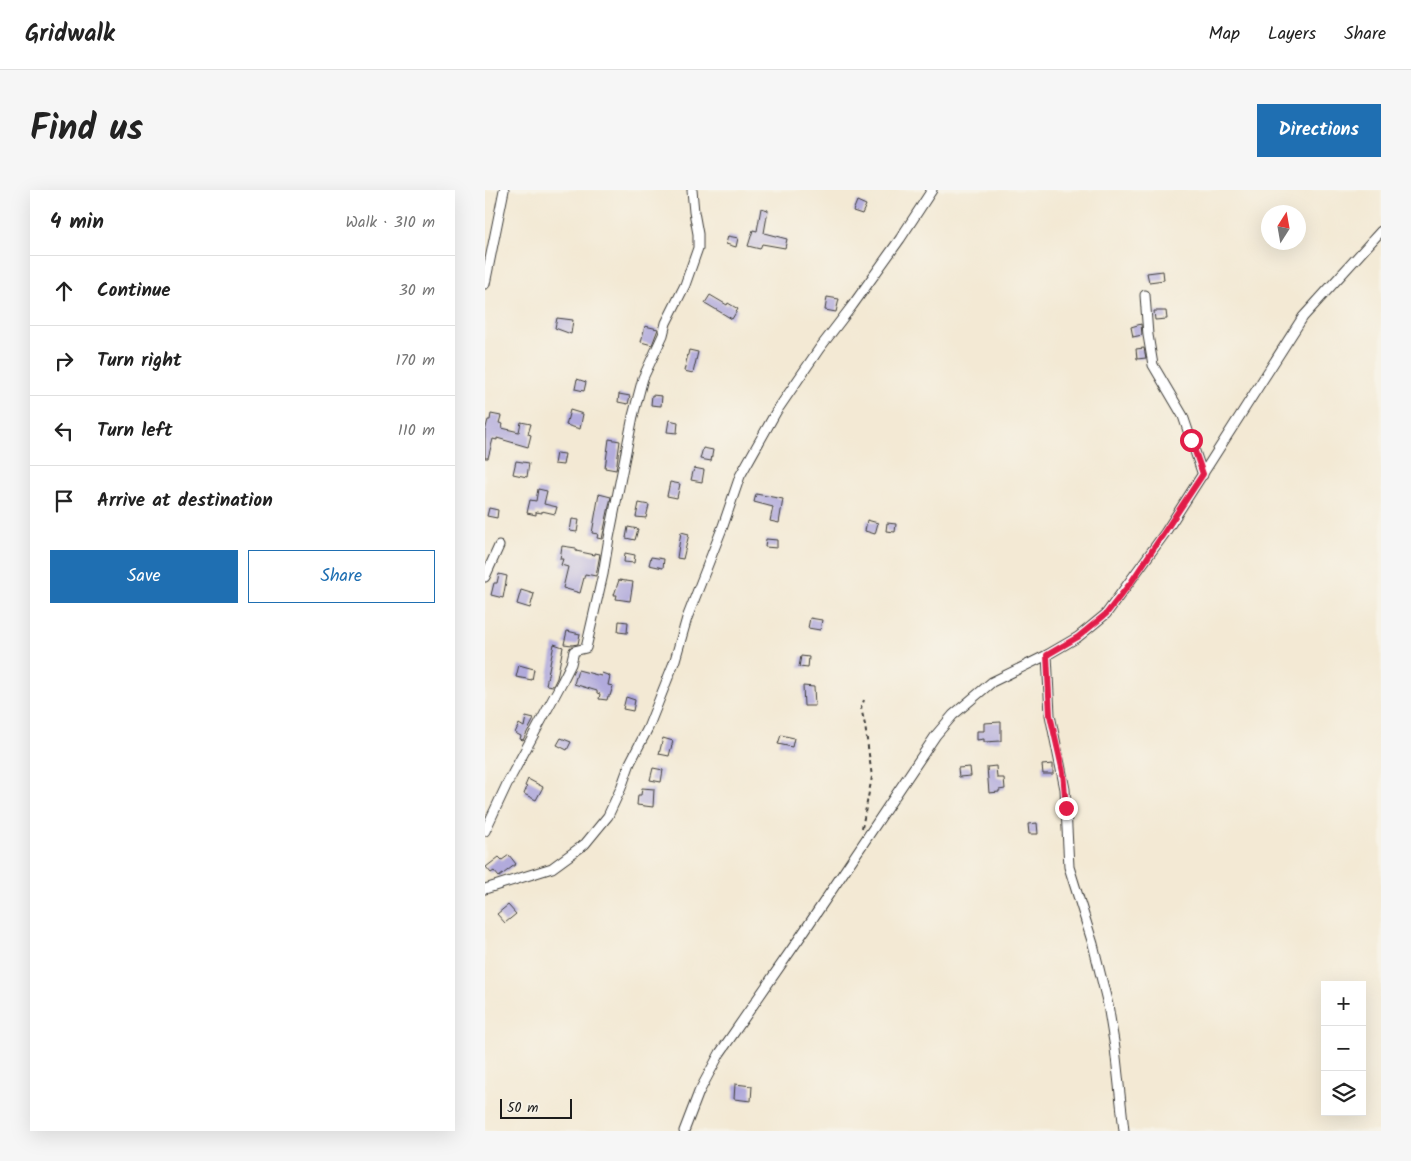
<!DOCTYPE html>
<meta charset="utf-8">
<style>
body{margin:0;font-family:Kalam,sans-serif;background:#f6f6f6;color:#222}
.controls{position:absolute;right:15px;bottom:15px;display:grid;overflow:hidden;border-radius:0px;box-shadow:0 5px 20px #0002}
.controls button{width:45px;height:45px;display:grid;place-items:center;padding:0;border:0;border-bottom:1px solid #e0e0e0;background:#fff;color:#222;font:25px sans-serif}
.compass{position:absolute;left:776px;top:15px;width:45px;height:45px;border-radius:50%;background:#fff;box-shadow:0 5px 20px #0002;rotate:11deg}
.scale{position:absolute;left:15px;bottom:12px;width:72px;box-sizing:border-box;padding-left:5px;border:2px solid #1c1c1c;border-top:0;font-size:14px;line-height:18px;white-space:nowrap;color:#1c1c1c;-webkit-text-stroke:4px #f7f3e8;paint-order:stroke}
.stop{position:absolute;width:15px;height:15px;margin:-11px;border:4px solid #e11d48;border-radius:50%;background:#fff}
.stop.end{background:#e11d48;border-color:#fff;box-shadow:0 1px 5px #0008}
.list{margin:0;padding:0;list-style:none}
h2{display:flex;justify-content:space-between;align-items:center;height:65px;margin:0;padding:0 20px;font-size:21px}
h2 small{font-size:16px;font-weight:400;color:#767676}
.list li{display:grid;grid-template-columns:32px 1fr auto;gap:15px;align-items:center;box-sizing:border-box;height:70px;padding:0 20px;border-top:1px solid #e0e0e0}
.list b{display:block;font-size:19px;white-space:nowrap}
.list em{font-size:16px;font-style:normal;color:#767676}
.actions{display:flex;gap:10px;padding:15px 20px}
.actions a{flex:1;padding:11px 0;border:1px solid #1f6fb2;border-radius:0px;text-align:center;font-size:18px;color:#1f6fb2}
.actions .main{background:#1f6fb2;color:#fff}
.icon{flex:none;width:28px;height:28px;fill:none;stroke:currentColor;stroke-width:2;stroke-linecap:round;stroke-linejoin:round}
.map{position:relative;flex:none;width:896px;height:941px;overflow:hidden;border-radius:0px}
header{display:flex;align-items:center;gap:30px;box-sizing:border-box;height:70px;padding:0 25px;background:#fff;border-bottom:1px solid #e0e0e0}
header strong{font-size:24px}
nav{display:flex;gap:28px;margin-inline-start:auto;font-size:18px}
.intro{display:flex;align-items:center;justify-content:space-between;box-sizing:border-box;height:120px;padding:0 30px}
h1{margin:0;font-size:35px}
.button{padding:12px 22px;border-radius:0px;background:#1f6fb2;color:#fff;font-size:18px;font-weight:700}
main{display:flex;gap:30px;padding:0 30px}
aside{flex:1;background:#fff;border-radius:0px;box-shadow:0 5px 20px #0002}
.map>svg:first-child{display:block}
</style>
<header>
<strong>Gridwalk</strong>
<nav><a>Map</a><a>Layers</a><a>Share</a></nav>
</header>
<div class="intro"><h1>Find us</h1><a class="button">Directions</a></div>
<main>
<aside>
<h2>4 min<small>Walk · 310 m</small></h2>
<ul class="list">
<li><svg class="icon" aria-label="ahead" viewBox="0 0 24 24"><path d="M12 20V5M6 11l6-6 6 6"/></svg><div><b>Continue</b></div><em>30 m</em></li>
<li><svg class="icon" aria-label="right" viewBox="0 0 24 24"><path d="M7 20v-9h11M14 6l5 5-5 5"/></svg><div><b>Turn right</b></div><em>170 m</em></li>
<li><svg class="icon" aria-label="left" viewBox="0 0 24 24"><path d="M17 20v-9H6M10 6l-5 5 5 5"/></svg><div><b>Turn left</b></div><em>110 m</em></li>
<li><svg class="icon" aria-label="arrive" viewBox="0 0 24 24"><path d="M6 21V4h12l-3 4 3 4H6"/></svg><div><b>Arrive at destination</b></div></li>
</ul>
<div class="actions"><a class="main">Save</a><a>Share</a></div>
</aside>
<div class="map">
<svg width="896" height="941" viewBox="0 0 896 941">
<rect width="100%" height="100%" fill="#f7f3e8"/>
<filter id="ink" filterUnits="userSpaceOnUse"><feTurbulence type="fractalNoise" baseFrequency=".02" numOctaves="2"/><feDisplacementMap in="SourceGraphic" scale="10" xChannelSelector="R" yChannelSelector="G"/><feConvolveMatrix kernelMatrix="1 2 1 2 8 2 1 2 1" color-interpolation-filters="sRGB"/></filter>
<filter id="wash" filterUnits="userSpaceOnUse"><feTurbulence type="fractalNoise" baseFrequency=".0096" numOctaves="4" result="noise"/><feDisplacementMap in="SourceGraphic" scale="20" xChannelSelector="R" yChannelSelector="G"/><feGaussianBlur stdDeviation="1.12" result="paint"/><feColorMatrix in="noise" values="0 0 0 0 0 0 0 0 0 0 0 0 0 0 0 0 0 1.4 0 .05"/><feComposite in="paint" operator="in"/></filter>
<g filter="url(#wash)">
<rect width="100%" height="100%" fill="#f3e9d4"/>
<g id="blocks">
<!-- building -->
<g fill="#b1aadc">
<polygon points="372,11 381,15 377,24 368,21"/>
<polygon points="276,18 283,20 279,43 302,49 300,58 277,54 275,59 263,56 268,40 272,41"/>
<polygon points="243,46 253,48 251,57 241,54"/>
<polygon points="678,81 679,90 664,92 662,83"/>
<polygon points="225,105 242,115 243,113 253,119 247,129 220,113"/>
<polygon points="342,107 354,109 351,122 340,120"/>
<polygon points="669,121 681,121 682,129 670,130"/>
<polygon points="72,128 88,130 86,144 70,138"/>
<polygon points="656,134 657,145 648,147 646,137"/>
<polygon points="160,136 173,139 167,155 156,152"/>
<polygon points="659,158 661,168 652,169 651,159"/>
<polygon points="204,160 213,162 208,183 199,181"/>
<polygon points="92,189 101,192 99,201 90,199"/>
<polygon points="134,204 145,206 143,214 133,212"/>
<polygon points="167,205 177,206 176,216 166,215"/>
<polygon points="85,220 98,224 95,239 81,235"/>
<polygon points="6,224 16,226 14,233 18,234 17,238 34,242 36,232 46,234 43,244 46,245 43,257 12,248 12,250 8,249 3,268 0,268 0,241 3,230 5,230"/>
<polygon points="184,230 193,232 192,243 182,242"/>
<polygon points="124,249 135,251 131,280 120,278"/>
<polygon points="218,258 228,260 226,271 215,269"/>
<polygon points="71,263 80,264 78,275 69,274"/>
<polygon points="31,271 44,273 42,287 28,284"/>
<polygon points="209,278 219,280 217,292 206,290"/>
<polygon points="185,292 195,294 192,308 182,306"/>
<polygon points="53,299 62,301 59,314 72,317 70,324 57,321 57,323 51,322 51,325 42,323 45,310 51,311"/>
<polygon points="114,304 126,307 117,349 112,348 113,344 107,343"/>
<polygon points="271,304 298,309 294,333 285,331 288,317 269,312"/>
<polygon points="154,313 164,315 161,328 151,327"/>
<polygon points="4,318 13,320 12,328 2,326"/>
<polygon points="87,329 94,330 92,342 85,341"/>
<polygon points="382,330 393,333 390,344 380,341"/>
<polygon points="402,333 411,334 410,342 401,341"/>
<polygon points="143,337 153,339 150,350 141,348"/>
<polygon points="196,342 204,344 198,369 192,368"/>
<polygon points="281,349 292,350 292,358 280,357"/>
<polygon points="77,356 91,358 91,361 110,365 110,363 115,364 111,386 100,384 95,403 78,398 83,377 76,375 78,369 75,369"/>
<polygon points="140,363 150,365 149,373 139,372"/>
<polygon points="166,367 179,369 178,378 164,375"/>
<polygon points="14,384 22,386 18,408 6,405 9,393 12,393"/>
<polygon points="134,390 148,392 145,411 131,409 132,405 129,405"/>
<polygon points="36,400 49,404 45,418 32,414"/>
<polygon points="325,428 337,430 335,440 323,438"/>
<polygon points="134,431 143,432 142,443 133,442"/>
<polygon points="82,441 95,444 93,454 87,455 79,454"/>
<polygon points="69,454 78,457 72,488 68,496 61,495"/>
<polygon points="316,466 324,467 323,478 314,477"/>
<polygon points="34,475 49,479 47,490 31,487"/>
<polygon points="93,480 116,486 117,483 125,486 123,495 128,496 125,506 123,506 122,510 114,509 115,504 112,503 112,501 89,494"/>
<polygon points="318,496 329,497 330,516 319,516"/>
<polygon points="141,507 150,510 148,521 138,519"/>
<polygon points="41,527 49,529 38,550 35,549 36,546 30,543 34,534 39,537"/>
<polygon points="516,532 516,551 499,552 499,549 492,550 492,541 499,541 499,533"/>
<polygon points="296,545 309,548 307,557 293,554"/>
<polygon points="76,548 86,552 82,560 72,555"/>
<polygon points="178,548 188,551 184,566 174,564"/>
<polygon points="568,574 568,584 558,584 557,575"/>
<polygon points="511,576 512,588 519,588 520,599 514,600 514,602 504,603 502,577"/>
<polygon points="485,577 486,586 474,587 473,578"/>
<polygon points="168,578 178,580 176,592 165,590"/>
<polygon points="43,589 58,597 51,610 39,604 42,597 40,596"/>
<polygon points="157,598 169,599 168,617 152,615 153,605 156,605"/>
<polygon points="552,633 553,644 544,644 543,634"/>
<polygon points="24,665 31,674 14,687 9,681 6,683 1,677 14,667 17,670"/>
<polygon points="23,715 31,724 20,733 12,724"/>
<polygon points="250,894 267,896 266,911 249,909"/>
</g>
</g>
</g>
<g filter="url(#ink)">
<use href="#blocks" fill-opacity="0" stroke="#3c3b38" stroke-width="1"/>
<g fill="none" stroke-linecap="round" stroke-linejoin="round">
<!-- street casing -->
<g stroke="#3c3b38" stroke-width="11">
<g id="street">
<polyline points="0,94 19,0"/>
<polyline points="660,105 663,145 668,175 698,226 718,285"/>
<polyline points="0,387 14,356"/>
<polyline points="562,465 565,525 580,599 584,677 608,754 623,815 630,858 639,941"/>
<polyline points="0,641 22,594 77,492 86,474 89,461 101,458 118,384 124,348 148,226 158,188 178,145 181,133 200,95 213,58 213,44 209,22 207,0"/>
<polyline points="0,699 67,678 100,654 123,626 136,598 145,573 163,538 190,470 202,428 238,336 255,286 291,222 334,159 367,116 415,49 447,0"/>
<polyline points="199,941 214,902 235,863 320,740 451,545 468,525 507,492 562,465 593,447 621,424 680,343 818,127 896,41"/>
</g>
</g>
<!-- path -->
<polyline stroke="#3c3b38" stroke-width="2" stroke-dasharray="4 4" stroke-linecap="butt" points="377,638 387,587 380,535 376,518 379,510"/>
<!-- street -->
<use href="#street" stroke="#fff" stroke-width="9"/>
</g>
</g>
<g fill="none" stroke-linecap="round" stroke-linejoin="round" filter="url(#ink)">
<!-- route -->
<polyline stroke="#e11d48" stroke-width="6" points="581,618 578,582 565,525 562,465 593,447 621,424 647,391 718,284 706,250"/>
</g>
</svg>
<div class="controls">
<button>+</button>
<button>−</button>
<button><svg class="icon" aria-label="layers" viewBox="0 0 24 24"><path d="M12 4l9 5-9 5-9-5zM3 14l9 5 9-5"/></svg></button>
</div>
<svg class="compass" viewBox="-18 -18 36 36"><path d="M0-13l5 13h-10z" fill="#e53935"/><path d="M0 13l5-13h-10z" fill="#767676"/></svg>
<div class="scale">50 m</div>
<div class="stop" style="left:706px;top:250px"></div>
<div class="stop end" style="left:581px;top:618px"></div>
</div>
</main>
